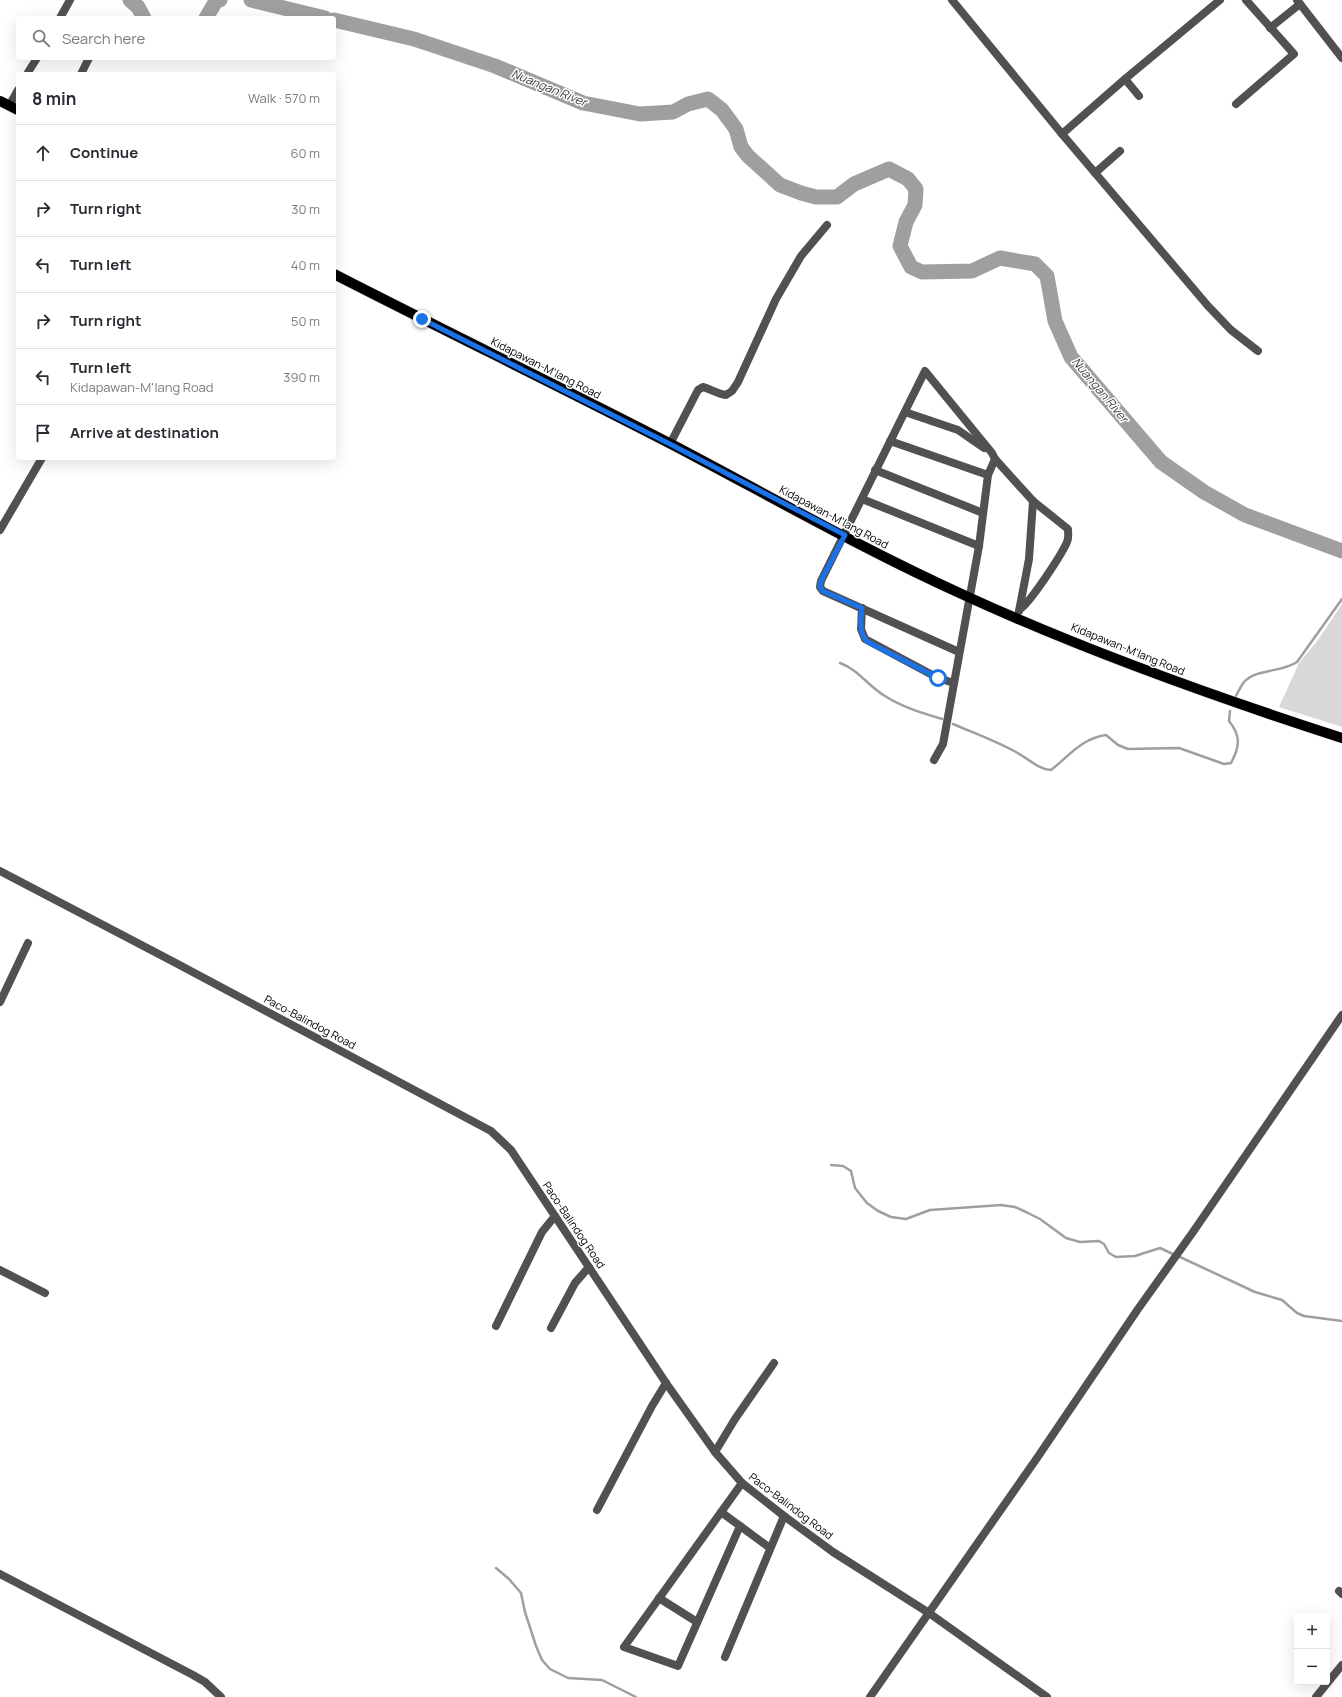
<!DOCTYPE html>
<meta charset="utf-8">
<style>
body{margin:0;font-family:Manrope,sans-serif;background:#f7f7f7;color:#2b2b33}
.controls{position:absolute;right:12px;bottom:12px;display:grid;overflow:hidden;border-radius:4px;box-shadow:0 4px 16px #0002}
.controls button{width:36px;height:36px;display:grid;place-items:center;padding:0;border:0;border-bottom:1px solid #e1e1e2;background:#fff;color:#2b2b33;font:20px sans-serif}
.stop{position:absolute;width:12px;height:12px;margin:-9px;border:3px solid #1a73e8;border-radius:50%;background:#fff}
.stop.end{background:#1a73e8;border-color:#fff;box-shadow:0 1px 4px #0008}
.list{margin:0;padding:0;list-style:none}
h2{display:flex;justify-content:space-between;align-items:center;height:52px;margin:0;padding:0 16px;font-size:17px}
h2 small{font-size:13px;font-weight:400;color:#7c7c81}
.list li{display:grid;grid-template-columns:26px 1fr auto;gap:12px;align-items:center;box-sizing:border-box;height:56px;padding:0 16px;border-top:1px solid #e1e1e2}
.list b{display:block;font-size:15px;white-space:nowrap}
.list p{margin:0;font-size:13px;white-space:nowrap;color:#7c7c81}
.list em{font-size:13px;font-style:normal;color:#7c7c81}
.icon{flex:none;width:22px;height:22px;fill:none;stroke:currentColor;stroke-width:2;stroke-linecap:round;stroke-linejoin:round}
.map{position:relative;flex:none;width:1342px;height:1697px;overflow:hidden}
.search{position:absolute;background:#fff;box-shadow:0 4px 16px #0002;left:16px;top:16px;width:320px;height:44px;display:flex;align-items:center;gap:10px;box-sizing:border-box;padding:0 14px;border-radius:4px;color:#7c7c81;font-size:15px}
.panel{position:absolute;background:#fff;box-shadow:0 4px 16px #0002;left:16px;top:72px;width:320px;height:388px;border-radius:4px}
.map>svg:first-child{display:block}
</style>
<div class="map">
<svg width="1342" height="1697" viewBox="0 0 1342 1697">
<rect width="100%" height="100%" fill="#fff"/>
<!-- green -->
<polygon fill="#d8d8d8" points="1342,604 1342,727 1279,707 1299,663 1318,640"/>
<g fill="none" stroke-linecap="round" stroke-linejoin="round">
<!-- stream -->
<g stroke="#9f9f9f" stroke-width="2.5">
<path d="M840 663C859 670 868 686 885 696 902 707 922 713 942 719"/>
<path d="M1236 696C1238 692 1241 686 1244 682 1257 668 1281 673 1297 662L1342 599"/>
<path d="M953 724C974 733 996 741 1016 752 1028 758 1037 769 1051 770 1068 757 1082 738 1106 735L1118 745 1128 749 1179 748 1224 764 1231 763C1240 746 1241 736 1229 721L1230 711"/>
<polyline points="831,1165 843,1166 851,1171 855,1188 867,1203 878,1211 891,1217 906,1219 930,1210 1001,1205 1015,1207 1028,1213 1040,1219 1066,1238 1080,1242 1099,1241 1104,1244 1109,1253 1116,1257 1135,1256 1160,1248 1173,1254"/>
<polyline points="1180,1257 1255,1292 1282,1300 1297,1313 1304,1316 1342,1321"/>
<polyline points="496,1568 509,1579 521,1593 525,1612 536,1646 542,1660 550,1669 568,1678 602,1680 636,1697"/>
</g>
<!-- river -->
<g stroke="#9f9f9f" stroke-width="15">
<polyline points="130,0 138,7 144,18"/>
<polyline points="251,0 325,18"/>
<polyline points="206,18 216,1 220,0"/>
<polyline points="334,20 414,39 495,66 583,103 640,114 673,112 688,104 708,99 722,110 736,129 741,147 748,156 780,185 801,193 816,197 837,197 854,184 889,169 908,179 916,189 915,205 906,222 900,246 911,267 922,272 972,271 1000,258 1035,264 1047,276 1055,321 1071,357 1161,462 1204,492 1245,515 1342,551"/>
</g>
<!-- primary casing -->
<g stroke="#dbdbdb" stroke-width="11">
<g id="primary">
<polyline points="0,101 18,110"/>
<path d="M334 274C447 332 561 387 673 445 770 496 866 551 966 596 1088 652 1215 697 1342 738"/>
</g>
</g>
<!-- minor -->
<g stroke="#515151" stroke-width="8">
<polyline points="952,0 1062,134 1208,306 1231,330 1258,351"/>
<polyline points="1297,0 1342,58"/>
<polyline points="60,18 70,0"/>
<polyline points="1270,28 1300,4"/>
<polyline points="27,74 37,58"/>
<polyline points="81,74 89,58"/>
<polyline points="1125,79 1139,96"/>
<polyline points="1236,104 1294,54 1246,0"/>
<polyline points="9,106 18,90"/>
<polyline points="1062,134 1125,79 1220,0"/>
<polyline points="1095,173 1120,151"/>
<polyline points="905,412 958,430 984,448"/>
<polyline points="890,441 988,475"/>
<path d="M670 444 698 390 703 387C711 389 717 394 726 395L732 391 738 382 776 299 801 256 827 225"/>
<polyline points="875,470 983,513"/>
<polyline points="862,499 979,546"/>
<polyline points="862,608 861,629 865,639 938,678 954,683"/>
<polyline points="1019,611 1029,559 1033,501"/>
<path d="M959 652 823 591 820 587 821 581 925 371 992 453 995 459 1033 501 1068 529C1068 534 1069 538 1067 542 1062 554 1030 603 1020 609"/>
<polyline points="934,760 943,744 979,546 988,475 995,459"/>
<polyline points="0,1002 28,943"/>
<polyline points="0,1270 45,1293"/>
<polyline points="496,1326 542,1232 555,1216"/>
<polyline points="551,1328 575,1283 589,1267"/>
<polyline points="715,1452 735,1419 774,1363"/>
<polyline points="597,1510 652,1406 666,1383"/>
<polyline points="721,1512 770,1548"/>
<polyline points="740,1526 678,1666 624,1647 742,1483"/>
<polyline points="0,1574 193,1675 205,1682 221,1697"/>
<polyline points="1339,1591 1342,1594"/>
<polyline points="659,1598 697,1622"/>
<polyline points="725,1657 784,1516"/>
<polyline points="870,1697 1037,1458 1138,1309 1193,1232 1342,1015"/>
<polyline points="1316,1697 1342,1665"/>
</g>
<!-- tertiary -->
<g stroke="#515151" stroke-width="8">
<polyline points="0,530 42,458"/>
<polyline points="0,871 172,961 491,1131 511,1150 666,1383 715,1452 742,1483 784,1516 833,1552 929,1613 1047,1697"/>
</g>
<!-- primary -->
<use href="#primary" stroke="#000" stroke-width="10"/>
</g>
<g fill="none" stroke-linecap="round" stroke-linejoin="round">
<!-- route -->
<path stroke="#1a73e8" stroke-width="5" d="M422 319 670 444 845 535 821 581 820 587 823 591 862 608C861 619 858 633 868 642L938 678"/>
</g>
<g text-anchor="middle" stroke-width="3" stroke-linejoin="round" paint-order="stroke">
<!-- street labels -->
<g font-size="11" fill="#000" stroke="#fff">
<text transform="translate(546 368) rotate(27)" y="4">Kidapawan-M'lang Road</text>
<text transform="translate(834 517) rotate(28)" y="4">Kidapawan-M'lang Road</text>
<text transform="translate(1128 649) rotate(22)" y="4">Kidapawan-M'lang Road</text>
<text transform="translate(310 1022) rotate(28)" y="4">Paco-Balindog Road</text>
<text transform="translate(574 1225) rotate(56)" y="4">Paco-Balindog Road</text>
<text transform="translate(791 1506) rotate(37)" y="4">Paco-Balindog Road</text>
</g>
<!-- water labels -->
<g font-size="12" font-style="italic" fill="#404040" stroke="#fff">
<text transform="translate(549 88) rotate(22)" y="4">Nuangan River</text>
<text transform="translate(1100 390) rotate(50)" y="4">Nuangan River</text>
</g>
</g>
</svg>
<div class="controls">
<button>+</button>
<button>−</button>
</div>
<div class="stop" style="left:938px;top:678px"></div>
<div class="stop end" style="left:422px;top:319px"></div>
<div class="search"><svg class="icon" aria-label="search" viewBox="0 0 24 24"><circle cx="10" cy="10" r="6"/><path d="M15 15l6 6"/></svg>Search here</div>
<section class="panel">
<h2>8 min<small>Walk · 570 m</small></h2>
<ul class="list">
<li><svg class="icon" aria-label="ahead" viewBox="0 0 24 24"><path d="M12 20V5M6 11l6-6 6 6"/></svg><div><b>Continue</b></div><em>60 m</em></li>
<li><svg class="icon" aria-label="right" viewBox="0 0 24 24"><path d="M7 20v-9h11M14 6l5 5-5 5"/></svg><div><b>Turn right</b></div><em>30 m</em></li>
<li><svg class="icon" aria-label="left" viewBox="0 0 24 24"><path d="M17 20v-9H6M10 6l-5 5 5 5"/></svg><div><b>Turn left</b></div><em>40 m</em></li>
<li><svg class="icon" aria-label="right" viewBox="0 0 24 24"><path d="M7 20v-9h11M14 6l5 5-5 5"/></svg><div><b>Turn right</b></div><em>50 m</em></li>
<li><svg class="icon" aria-label="left" viewBox="0 0 24 24"><path d="M17 20v-9H6M10 6l-5 5 5 5"/></svg><div><b>Turn left</b><p>Kidapawan-M'lang Road</p></div><em>390 m</em></li>
<li><svg class="icon" aria-label="arrive" viewBox="0 0 24 24"><path d="M6 21V4h12l-3 4 3 4H6"/></svg><div><b>Arrive at destination</b></div></li>
</ul>
</section>
</div>
